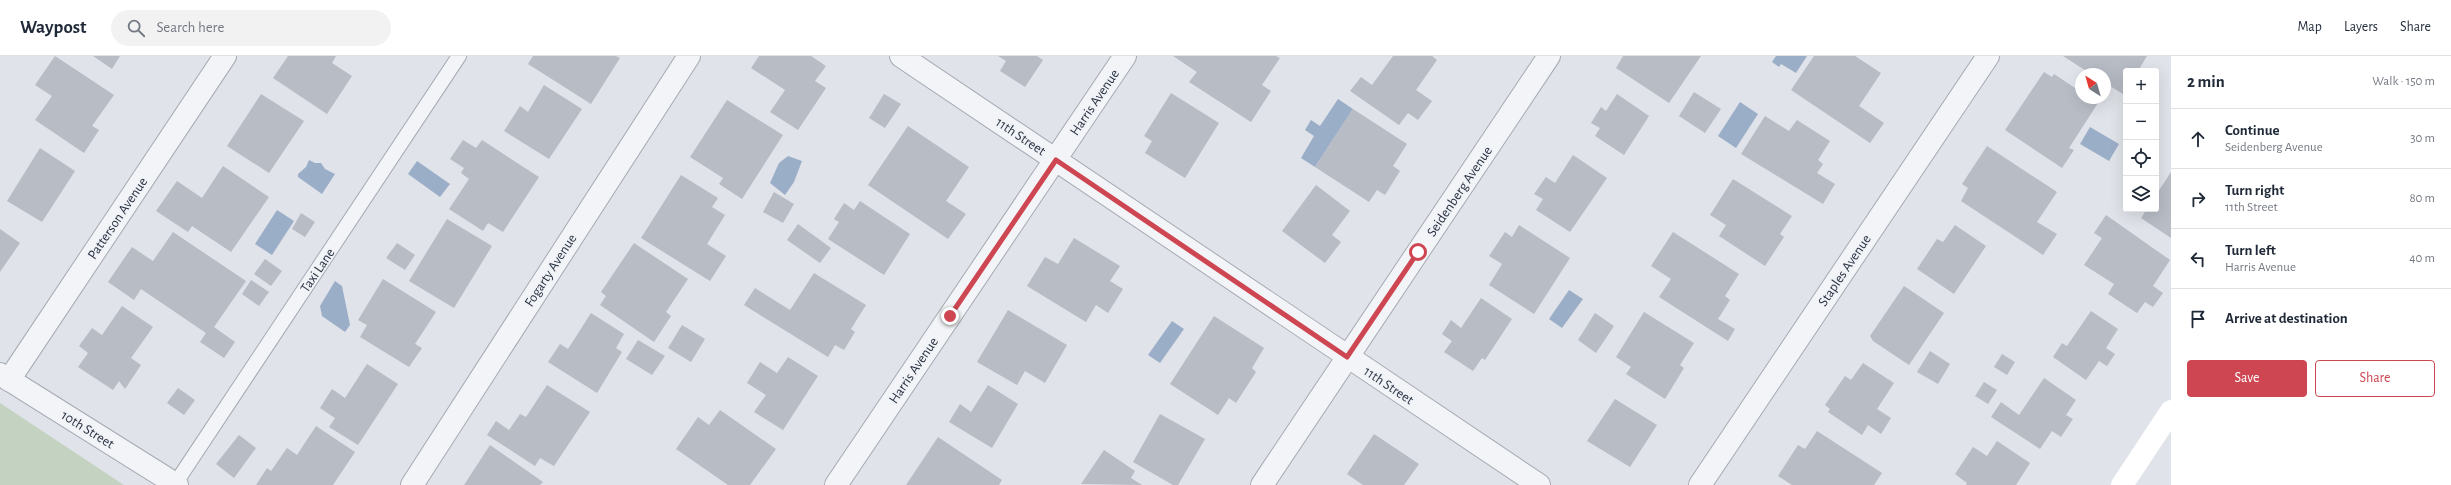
<!DOCTYPE html>
<meta charset="utf-8">
<style>
body{margin:0;font-family:"Alegreya Sans",sans-serif;background:#f2f2f3;color:#1f2937}
.controls{position:absolute;right:12px;top:12px;display:grid;overflow:hidden;border-radius:4px;box-shadow:0 4px 16px #0002}
.controls button{width:36px;height:36px;display:grid;place-items:center;padding:0;border:0;border-bottom:1px solid #e0e1e3;background:#fff;color:#1f2937;font:20px sans-serif}
.compass{position:absolute;left:2075px;top:12px;width:36px;height:36px;border-radius:50%;background:#fff;box-shadow:0 4px 16px #0002;rotate:323deg}
.stop{position:absolute;width:12px;height:12px;margin:-9px;border:3px solid #cd4652;border-radius:50%;background:#fff}
.stop.end{background:#cd4652;border-color:#fff;box-shadow:0 1px 4px #0008}
.list{margin:0;padding:0;list-style:none}
h2{display:flex;justify-content:space-between;align-items:center;height:52px;margin:0;padding:0 16px;font-size:17px}
h2 small{font-size:13px;font-weight:400;color:#747a83}
.list li{display:grid;grid-template-columns:26px 1fr auto;gap:12px;align-items:center;box-sizing:border-box;height:60px;padding:0 16px;border-top:1px solid #e0e1e3}
.list b{display:block;font-size:15px;white-space:nowrap}
.list p{margin:0;font-size:13px;white-space:nowrap;color:#747a83}
.list em{font-size:13px;font-style:normal;color:#747a83}
.actions{display:flex;gap:8px;padding:12px 16px}
.actions a{flex:1;padding:9px 0;border:1px solid #cd4652;border-radius:4px;text-align:center;font-size:14px;color:#cd4652}
.actions .main{background:#cd4652;color:#fff}
.icon{flex:none;width:22px;height:22px;fill:none;stroke:currentColor;stroke-width:2;stroke-linecap:round;stroke-linejoin:round}
.map{position:relative;flex:none;width:2171px;height:429px;overflow:hidden}
header{display:flex;align-items:center;gap:24px;box-sizing:border-box;height:56px;padding:0 20px;background:#fff;border-bottom:1px solid #e0e1e3}
header strong{font-size:19px}
nav{display:flex;gap:22px;margin-inline-start:auto;font-size:14px}
.search{width:280px;height:36px;background:#f2f2f3;display:flex;align-items:center;gap:10px;box-sizing:border-box;padding:0 14px;border-radius:22px;color:#747a83;font-size:15px}
main{display:flex}
aside{flex:1;background:#fff}
.map>svg:first-child{display:block}
</style>
<header>
<strong>Waypost</strong>
<div class="search"><svg class="icon" aria-label="search" viewBox="0 0 24 24"><circle cx="10" cy="10" r="6"/><path d="M15 15l6 6"/></svg>Search here</div>
<nav><a>Map</a><a>Layers</a><a>Share</a></nav>
</header>
<main>
<div class="map">
<svg width="2171" height="429" viewBox="0 0 2171 429">
<rect width="100%" height="100%" fill="#e0e3e9"/>
<!-- green -->
<polygon fill="#c4d3c1" points="0,347 124,429 0,429"/>
<!-- water -->
<g fill="#9baec8">
<polygon points="1776,0 1807,0 1796,17 1781,8 1779,11 1772,6"/>
<polygon points="1338,43 1353,53 1315,111 1301,102 1314,80 1305,74 1311,64 1320,70"/>
<polygon points="1740,46 1758,58 1736,92 1718,80"/>
<polygon points="2090,71 2119,88 2109,105 2080,88"/>
<polygon points="788,100 802,105 794,126 785,139 770,127 779,107"/>
<polygon points="309,104 315,107 321,107 325,113 335,118 322,138 298,121 298,118 306,111"/>
<polygon points="417,105 450,128 440,141 408,118"/>
<polygon points="277,154 294,165 272,199 255,188"/>
<polygon points="335,225 342,230 350,269 345,276 322,260 320,250"/>
<polygon points="1569,234 1583,243 1562,272 1549,263"/>
<polygon points="1172,265 1184,273 1160,307 1148,299"/>
</g>
<!-- building -->
<g fill="#b7bcc5">
<polygon points="55,0 114,39 92,70 99,74 84,97 35,64 52,40 35,29"/>
<polygon points="93,0 120,0 112,13"/>
<polygon points="288,0 336,0 332,7 352,20 327,58 273,22"/>
<polygon points="533,0 616,0 620,2 591,48 528,8"/>
<polygon points="759,0 811,0 826,10 815,25 826,32 798,74 770,56 785,34 751,12"/>
<polygon points="998,0 1037,0 1043,4 1025,31 1000,15 1006,5"/>
<polygon points="1173,0 1276,0 1280,2 1262,29 1271,35 1251,66 1189,26 1197,16"/>
<polygon points="1393,0 1432,0 1437,4 1416,34 1432,45 1418,64 1408,57 1399,69 1350,35 1361,21 1372,29"/>
<polygon points="1623,0 1701,0 1669,47 1616,12"/>
<polygon points="1814,0 1855,0 1881,17 1859,50 1884,67 1870,87 1791,34"/>
<polygon points="2063,0 2147,0 2138,15 2126,15 2126,33 2123,38 2105,27 2105,18 2091,18"/>
<polygon points="2044,16 2052,21 2054,18 2081,36 2081,42 2091,42 2098,47 2069,92 2074,94 2062,112 2005,74"/>
<polygon points="544,29 582,53 549,103 504,75 520,50 528,56"/>
<polygon points="1694,36 1721,53 1705,77 1679,60"/>
<polygon points="1171,37 1219,67 1185,122 1145,97 1152,85 1144,80"/>
<polygon points="261,38 304,65 269,117 227,90"/>
<polygon points="884,38 901,48 885,72 869,62"/>
<polygon points="1617,38 1649,60 1624,99 1595,80 1600,72 1591,67 1601,51 1606,55"/>
<polygon points="727,44 783,79 742,143 719,128 723,122 690,101"/>
<polygon points="1353,53 1407,88 1393,110 1400,115 1385,139 1377,134 1369,146 1315,111"/>
<polygon points="1765,60 1789,75 1797,64 1830,85 1818,104 1823,108 1817,117 1835,128 1823,148 1741,98"/>
<polygon points="908,70 969,111 946,145 966,158 948,183 868,129"/>
<polygon points="463,84 476,92 482,84 539,121 503,176 488,167 483,175 449,153 469,123 461,117 464,112 450,103"/>
<polygon points="1987,90 2057,136 2037,166 2057,178 2043,199 1961,145 1968,132 1962,128"/>
<polygon points="40,92 75,115 42,166 7,145"/>
<polygon points="1573,99 1607,122 1570,176 1536,154 1543,143 1534,138 1546,121 1555,127"/>
<polygon points="223,110 269,141 231,196 192,170 188,176 156,155 177,125 202,142"/>
<polygon points="2171,116 2171,182 2141,162 2147,153 2156,153 2156,139"/>
<polygon points="681,119 718,142 712,151 725,159 707,188 726,200 710,225 641,182"/>
<polygon points="1733,123 1792,160 1780,178 1784,181 1765,210 1719,180 1726,169 1710,159"/>
<polygon points="1316,129 1350,155 1332,179 1341,186 1325,207 1282,175"/>
<polygon points="774,136 794,148 783,167 763,156"/>
<polygon points="860,145 910,178 884,219 828,183 839,166 834,163 844,147 854,154"/>
<polygon points="301,157 315,166 305,181 292,173"/>
<polygon points="2106,159 2170,204 2153,230 2163,237 2153,251 2145,246 2137,257 2108,238 2114,228 2084,209 2102,182 2094,177"/>
<polygon points="447,163 492,190 454,252 409,225"/>
<polygon points="798,168 831,192 820,207 787,184"/>
<polygon points="1519,169 1570,202 1534,258 1489,229 1502,208 1489,200 1505,176 1512,181"/>
<polygon points="1955,169 1986,190 1954,238 1917,213 1937,183 1943,186"/>
<polygon points="0,173 20,187 0,216"/>
<polygon points="173,176 246,225 214,271 235,286 224,302 200,286 206,277 141,233 134,244 108,226 132,191 153,205"/>
<polygon points="1673,176 1739,218 1725,240 1730,244 1718,263 1735,273 1728,285 1659,241 1671,223 1651,210"/>
<polygon points="1074,182 1120,210 1110,225 1123,233 1108,257 1096,249 1086,266 1027,230 1045,201 1058,208"/>
<polygon points="397,187 415,199 405,214 386,202"/>
<polygon points="634,187 688,223 666,256 671,260 654,286 600,249 606,240 601,236"/>
<polygon points="265,203 282,215 271,230 254,218"/>
<polygon points="814,217 866,249 851,273 855,276 844,294 835,289 828,301 744,249 755,232 790,254"/>
<polygon points="383,223 436,256 415,288 422,292 409,311 360,281 367,269 358,264"/>
<polygon points="251,224 269,236 259,250 242,238"/>
<polygon points="1904,230 1944,257 1909,309 1873,285 1870,280"/>
<polygon points="1481,242 1512,263 1485,304 1482,302 1473,315 1444,296 1452,285 1442,278 1451,264 1461,272"/>
<polygon points="122,250 153,271 131,302 141,309 125,333 119,325 113,334 78,311 88,297 79,290 92,272 102,279"/>
<polygon points="1008,254 1067,289 1045,327 1025,315 1017,329 977,306"/>
<polygon points="2091,255 2118,273 2106,292 2115,298 2107,310 2099,305 2086,324 2053,301 2062,287 2067,290"/>
<polygon points="1644,256 1694,287 1680,309 1684,312 1665,343 1626,318 1631,311 1616,301"/>
<polygon points="591,257 624,278 616,292 622,296 597,337 548,306 560,288 568,293"/>
<polygon points="1595,257 1614,270 1596,297 1578,284"/>
<polygon points="1214,260 1264,292 1252,312 1256,316 1236,347 1229,342 1218,359 1170,328"/>
<polygon points="682,269 705,283 691,306 668,292"/>
<polygon points="638,284 665,300 652,319 626,303"/>
<polygon points="1930,295 1950,308 1938,328 1917,316"/>
<polygon points="2002,298 2015,306 2007,319 1994,311"/>
<polygon points="788,301 818,320 783,374 754,356 766,339 747,327 760,306 777,317"/>
<polygon points="1863,307 1894,327 1877,353 1891,362 1881,378 1868,369 1862,379 1828,356 1830,353 1825,349 1845,320 1851,324"/>
<polygon points="367,308 398,328 358,389 329,371 335,362 320,352 332,333 345,342"/>
<polygon points="2044,322 2076,344 2066,359 2073,363 2061,381 2052,375 2040,393 1991,361 2001,346 2019,359"/>
<polygon points="1984,326 1997,334 1988,348 1975,340"/>
<polygon points="547,329 590,356 554,410 540,402 535,410 487,379 496,365 509,374 520,358 526,361"/>
<polygon points="988,329 1018,348 992,392 949,366 960,348 971,356"/>
<polygon points="178,332 195,344 184,359 167,347"/>
<polygon points="1615,343 1657,369 1630,411 1587,385"/>
<polygon points="720,354 776,393 750,429 728,429 676,393 698,361 709,369"/>
<polygon points="1160,358 1205,383 1178,429 1173,429 1133,406"/>
<polygon points="316,370 355,396 333,429 256,429 267,412 271,415 287,392 297,399"/>
<polygon points="1817,375 1882,417 1874,429 1792,429 1778,420 1798,389 1805,393"/>
<polygon points="1374,378 1419,408 1404,429 1363,429 1347,418"/>
<polygon points="239,379 256,392 234,422 216,408"/>
<polygon points="938,381 1002,424 999,429 906,429"/>
<polygon points="1997,385 2030,407 2016,429 1966,429 1967,427 1955,418 1973,391 1987,400"/>
<polygon points="490,389 543,426 540,429 464,429"/>
<polygon points="1104,394 1135,415 1131,422 1142,429 1081,428"/>
</g>
<g fill="none" stroke-linecap="round" stroke-linejoin="round">
<!-- service casing -->
<g stroke="#a5aab3" stroke-width="16">
<polyline id="service" points="175,428 459,0"/>
</g>
<!-- minor casing -->
<g stroke="#a5aab3" stroke-width="24">
<g id="minor">
<polyline points="901,0 1539,429"/>
<polyline points="0,318 177,429"/>
<polyline points="9,324 225,0"/>
<polyline points="412,429 689,0"/>
<polyline points="836,429 1125,0"/>
<polyline points="1262,429 1549,0"/>
<polyline points="1700,429 1988,0"/>
</g>
</g>
<!-- service -->
<use href="#service" stroke="#f2f4f7" stroke-width="14"/>
<!-- minor -->
<use href="#minor" stroke="#f2f4f7" stroke-width="22"/>
<!-- secondary -->
<polyline stroke="#fff" stroke-width="22" points="2122,429 2171,355"/>
</g>
<g fill="none" stroke-linecap="round" stroke-linejoin="round">
<!-- route -->
<polyline stroke="#cd4652" stroke-width="5" points="950,260 1056,104 1347,301 1418,196"/>
</g>
<g text-anchor="middle" stroke-width="3" stroke-linejoin="round" paint-order="stroke">
<!-- street labels -->
<g font-size="14" fill="#293040" stroke="#eff2f6">
<text transform="translate(1094 46) rotate(-56)" y="5">Harris Avenue</text>
<text transform="translate(1021 80) rotate(34)" y="5">11th Street</text>
<text transform="translate(1459 135) rotate(-56)" y="5">Seidenberg Avenue</text>
<text transform="translate(117 162) rotate(-56)" y="5">Patterson Avenue</text>
<text transform="translate(317 214) rotate(-56)" y="5">Taxi Lane</text>
<text transform="translate(550 214) rotate(-57)" y="5">Fogarty Avenue</text>
<text transform="translate(1844 214) rotate(-56)" y="5">Staples Avenue</text>
<text transform="translate(913 314) rotate(-56)" y="5">Harris Avenue</text>
<text transform="translate(1389 329) rotate(34)" y="5">11th Street</text>
<text transform="translate(88 373) rotate(32)" y="5">10th Street</text>
</g>
</g>
</svg>
<div class="controls">
<button>+</button>
<button>−</button>
<button><svg class="icon" aria-label="locate" viewBox="0 0 24 24"><circle cx="12" cy="12" r="6"/><path d="M12 2v4M12 18v4M2 12h4M18 12h4"/></svg></button>
<button><svg class="icon" aria-label="layers" viewBox="0 0 24 24"><path d="M12 4l9 5-9 5-9-5zM3 14l9 5 9-5"/></svg></button>
</div>
<svg class="compass" viewBox="-18 -18 36 36"><path d="M0-13l5 13h-10z" fill="#e53935"/><path d="M0 13l5-13h-10z" fill="#747a83"/></svg>
<div class="stop" style="left:1418px;top:196px"></div>
<div class="stop end" style="left:950px;top:260px"></div>
</div>
<aside>
<h2>2 min<small>Walk · 150 m</small></h2>
<ul class="list">
<li><svg class="icon" aria-label="ahead" viewBox="0 0 24 24"><path d="M12 20V5M6 11l6-6 6 6"/></svg><div><b>Continue</b><p>Seidenberg Avenue</p></div><em>30 m</em></li>
<li><svg class="icon" aria-label="right" viewBox="0 0 24 24"><path d="M7 20v-9h11M14 6l5 5-5 5"/></svg><div><b>Turn right</b><p>11th Street</p></div><em>80 m</em></li>
<li><svg class="icon" aria-label="left" viewBox="0 0 24 24"><path d="M17 20v-9H6M10 6l-5 5 5 5"/></svg><div><b>Turn left</b><p>Harris Avenue</p></div><em>40 m</em></li>
<li><svg class="icon" aria-label="arrive" viewBox="0 0 24 24"><path d="M6 21V4h12l-3 4 3 4H6"/></svg><div><b>Arrive at destination</b></div></li>
</ul>
<div class="actions"><a class="main">Save</a><a>Share</a></div>
</aside>
</main>
